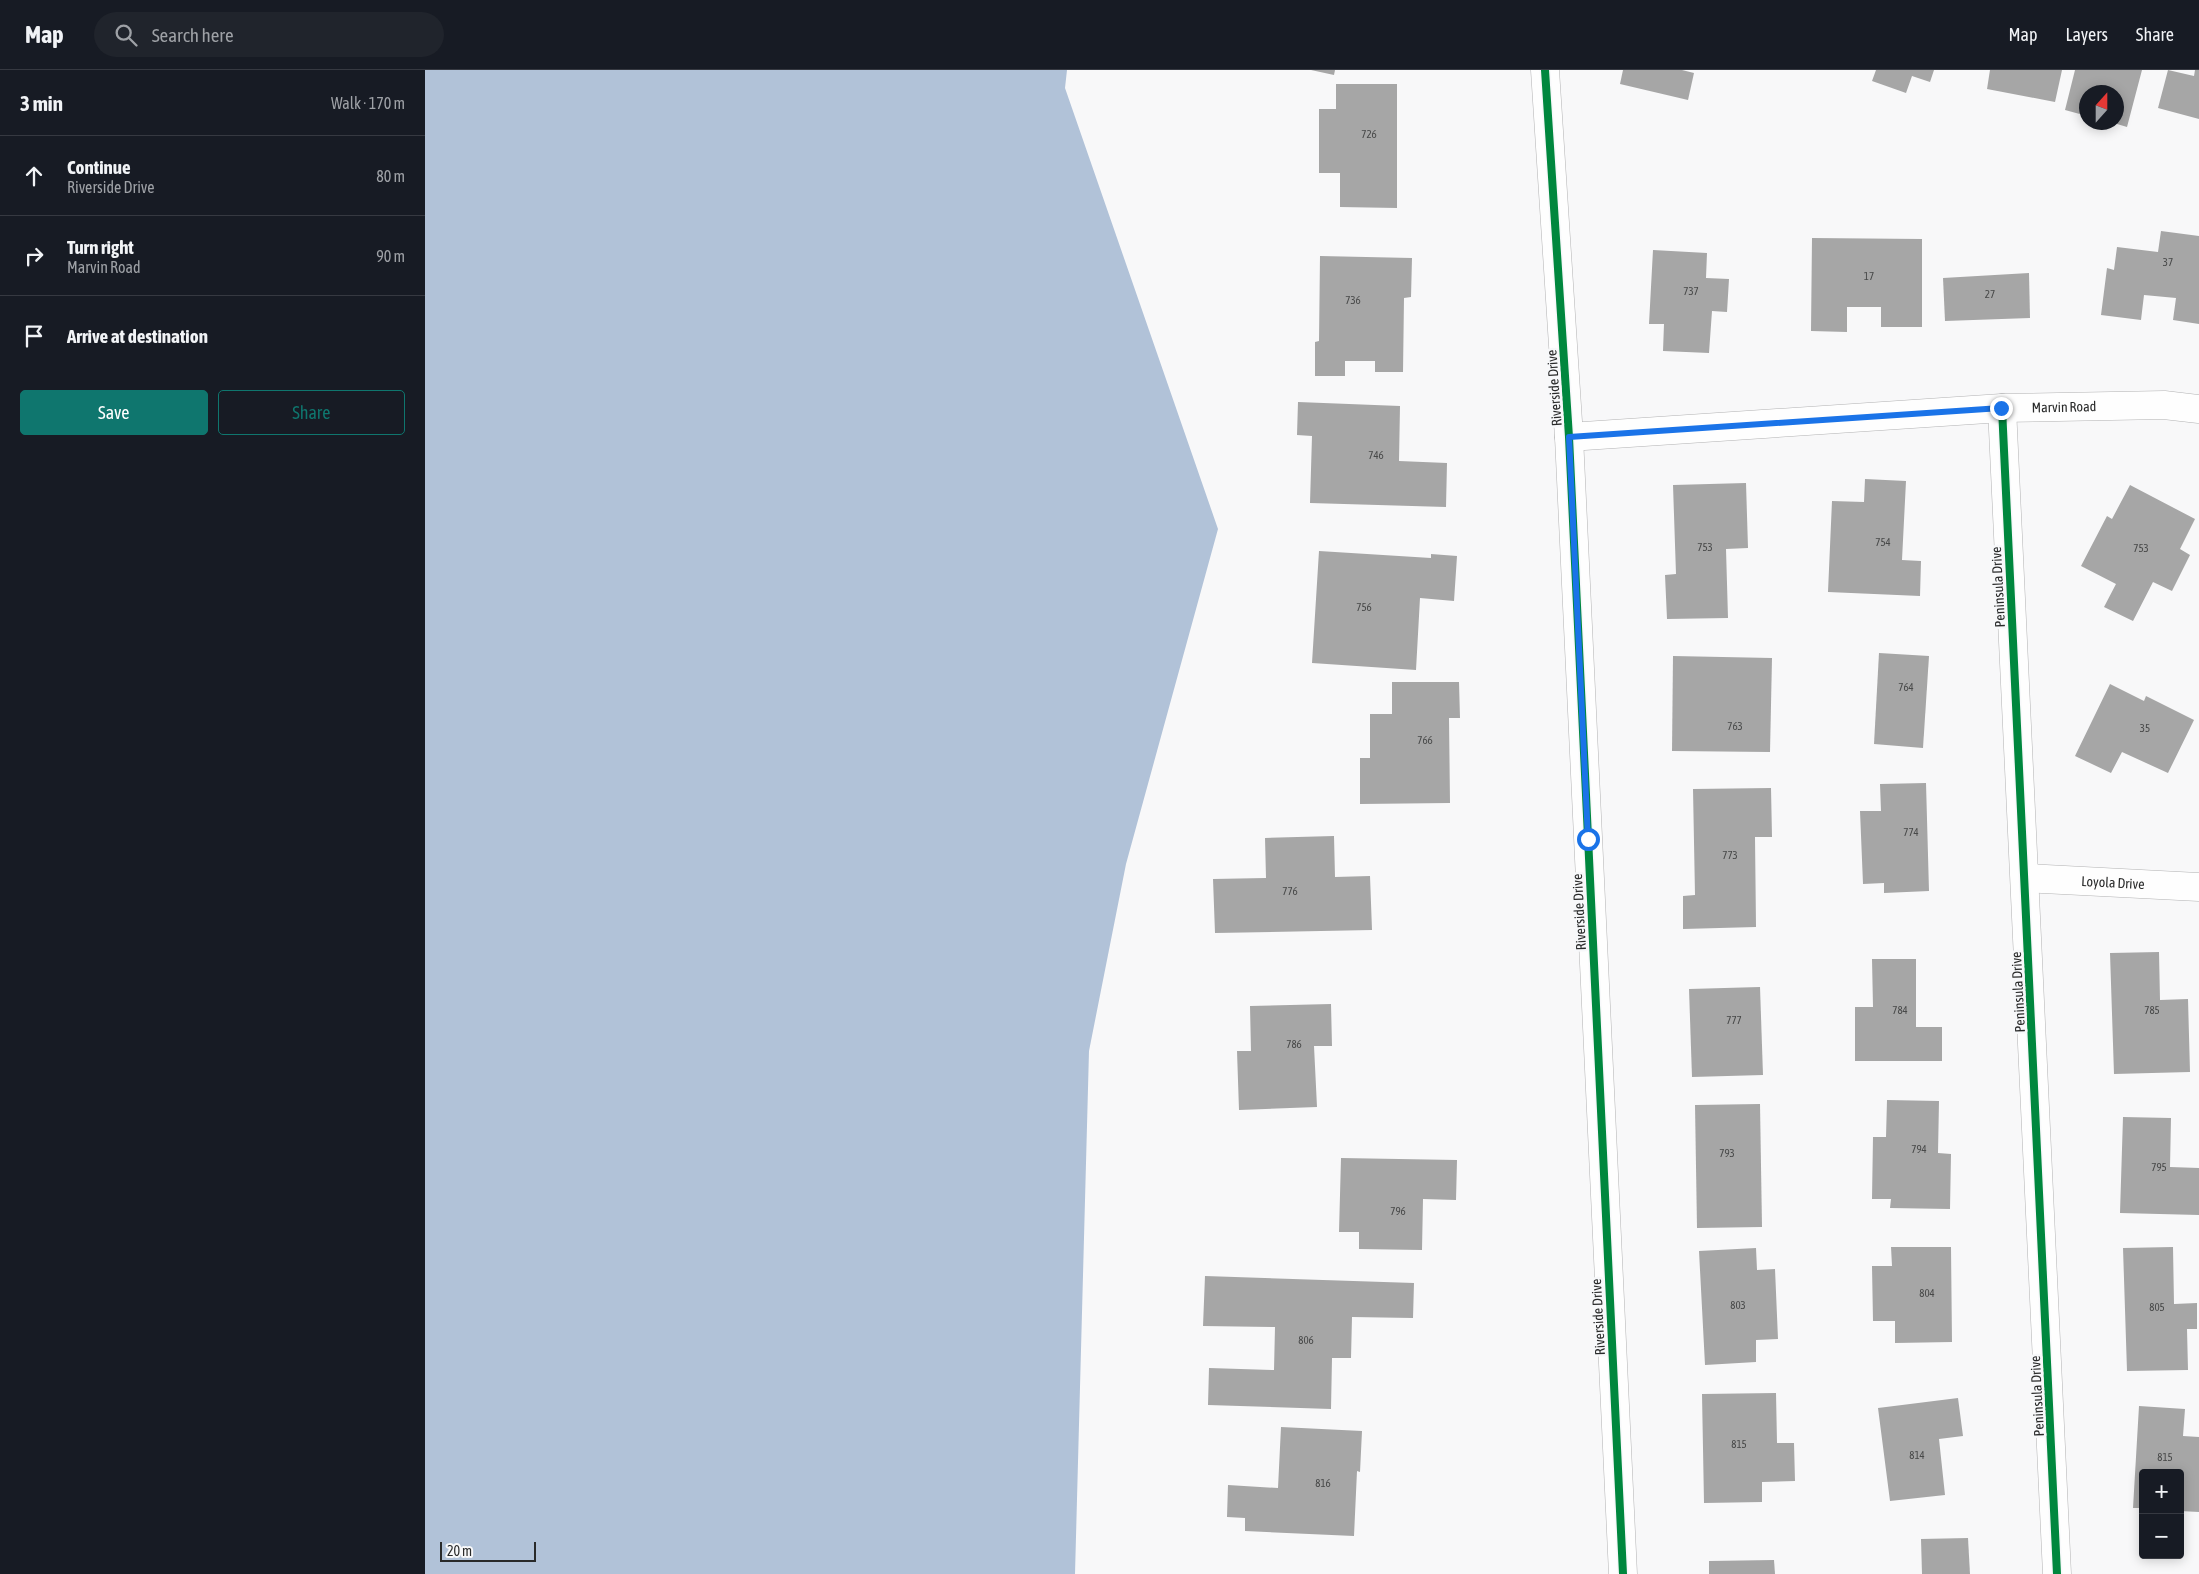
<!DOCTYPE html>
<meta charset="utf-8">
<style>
body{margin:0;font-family:"Asap Condensed",sans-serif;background:#20242c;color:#f1f3f6}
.controls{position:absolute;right:15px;bottom:15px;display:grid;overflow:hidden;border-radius:5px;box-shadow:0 2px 12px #0003}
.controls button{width:45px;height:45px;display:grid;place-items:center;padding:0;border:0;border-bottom:1px solid #363941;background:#171b24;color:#f1f3f6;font:25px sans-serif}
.compass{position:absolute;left:1654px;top:15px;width:45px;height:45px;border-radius:50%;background:#171b24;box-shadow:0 2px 12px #0003;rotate:21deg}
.scale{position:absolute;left:15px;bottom:12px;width:96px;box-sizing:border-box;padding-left:5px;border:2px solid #292a2a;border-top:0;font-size:14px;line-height:18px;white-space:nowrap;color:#292a2a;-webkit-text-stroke:4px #f7f8fa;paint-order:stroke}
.stop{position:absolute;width:15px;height:15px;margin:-11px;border:4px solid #1a73e8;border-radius:50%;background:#fff}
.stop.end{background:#1a73e8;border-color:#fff;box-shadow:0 1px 5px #0008}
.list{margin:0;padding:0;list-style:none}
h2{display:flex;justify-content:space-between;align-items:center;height:65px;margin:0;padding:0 20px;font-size:21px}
h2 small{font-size:16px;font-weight:400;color:#9ea1a6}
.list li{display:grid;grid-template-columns:32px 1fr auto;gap:15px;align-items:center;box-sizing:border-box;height:80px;padding:0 20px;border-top:1px solid #363941}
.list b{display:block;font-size:19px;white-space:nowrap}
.list p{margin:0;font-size:16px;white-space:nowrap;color:#9ea1a6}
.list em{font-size:16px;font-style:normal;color:#9ea1a6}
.actions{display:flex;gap:10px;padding:15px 20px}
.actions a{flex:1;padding:11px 0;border:1px solid #0f766e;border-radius:5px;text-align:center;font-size:18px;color:#0f766e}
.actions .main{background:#0f766e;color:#fff}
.icon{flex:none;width:28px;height:28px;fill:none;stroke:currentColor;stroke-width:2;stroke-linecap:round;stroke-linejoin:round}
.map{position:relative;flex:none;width:1774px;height:1504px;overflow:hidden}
header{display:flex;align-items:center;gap:30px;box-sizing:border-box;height:70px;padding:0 25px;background:#171b24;border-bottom:1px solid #363941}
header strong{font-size:24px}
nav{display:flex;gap:28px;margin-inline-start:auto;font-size:18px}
.search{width:350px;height:45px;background:#20242c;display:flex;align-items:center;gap:12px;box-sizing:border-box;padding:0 18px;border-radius:28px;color:#9ea1a6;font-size:19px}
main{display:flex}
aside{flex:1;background:#171b24}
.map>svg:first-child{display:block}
</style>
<header>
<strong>Map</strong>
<div class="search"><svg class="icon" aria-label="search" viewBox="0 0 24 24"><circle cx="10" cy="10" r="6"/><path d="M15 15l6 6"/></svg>Search here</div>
<nav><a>Map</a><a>Layers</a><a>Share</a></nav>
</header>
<main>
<aside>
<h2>3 min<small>Walk · 170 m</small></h2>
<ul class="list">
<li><svg class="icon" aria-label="ahead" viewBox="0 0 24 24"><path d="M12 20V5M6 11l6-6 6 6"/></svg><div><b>Continue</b><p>Riverside Drive</p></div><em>80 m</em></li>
<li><svg class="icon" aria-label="right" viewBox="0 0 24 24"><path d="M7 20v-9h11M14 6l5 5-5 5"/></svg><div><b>Turn right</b><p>Marvin Road</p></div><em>90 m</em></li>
<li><svg class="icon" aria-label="arrive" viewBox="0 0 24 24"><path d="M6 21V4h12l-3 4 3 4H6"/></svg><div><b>Arrive at destination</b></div></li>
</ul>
<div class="actions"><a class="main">Save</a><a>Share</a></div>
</aside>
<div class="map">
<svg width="1774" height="1504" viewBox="0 0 1774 1504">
<rect width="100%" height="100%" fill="#f8f8f9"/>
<!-- water -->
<polygon fill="#b1c2d8" points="0,0 642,0 640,18 793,459 701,794 664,981 650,1504 0,1504"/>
<!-- building -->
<g fill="#a6a6a6">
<polygon points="886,0 910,0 909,5"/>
<polygon points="1198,0 1257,0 1269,3 1263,30 1195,14"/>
<polygon points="1451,0 1509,0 1505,12 1487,6 1481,23 1447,11"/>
<polygon points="1565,0 1637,0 1630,32 1562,19"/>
<polygon points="1650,0 1717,0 1702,57 1692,54 1692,22 1662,22 1662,46 1640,40"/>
<polygon points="1743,0 1769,6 1770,0 1774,0 1774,49 1733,38"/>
<polygon points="911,14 972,14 972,138 915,137 915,103 894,103 894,39 911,39"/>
<polygon points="1736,161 1774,166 1774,254 1748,250 1751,228 1719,225 1716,250 1676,245 1682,198 1689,200 1692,177 1733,182"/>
<polygon points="1387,168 1497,169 1497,257 1456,257 1456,237 1422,237 1422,262 1386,261"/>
<polygon points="1228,180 1282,183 1281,208 1304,209 1302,242 1287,241 1284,283 1238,281 1239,254 1224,254"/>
<polygon points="895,186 987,188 986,227 979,228 978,302 950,302 950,291 920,291 920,306 890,306 890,272 894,271"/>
<polygon points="1604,203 1605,248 1520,251 1518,208"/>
<polygon points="873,332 975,336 974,391 1022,393 1021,437 885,433 887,366 872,365"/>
<polygon points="1440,409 1481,411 1477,490 1496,491 1495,526 1403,522 1407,431 1439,432"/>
<polygon points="1321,413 1323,478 1301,479 1303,548 1242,549 1240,505 1251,504 1248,415"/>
<polygon points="1705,415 1770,449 1755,479 1765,485 1747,521 1728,512 1708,551 1679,537 1691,514 1656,496 1682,446 1687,449"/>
<polygon points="894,481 1006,488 1006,484 1032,486 1029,531 995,528 991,600 887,593"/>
<polygon points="1454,583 1504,586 1498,678 1449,674"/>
<polygon points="1248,586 1347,588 1345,682 1247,681"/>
<polygon points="967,612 1034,612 1035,648 1024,648 1025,733 935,734 935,688 945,688 945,644 967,644"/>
<polygon points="1685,614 1719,631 1721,626 1769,650 1743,703 1697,682 1686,703 1650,686"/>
<polygon points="1501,713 1504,821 1459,823 1459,813 1438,814 1435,741 1456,741 1455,714"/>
<polygon points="1346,718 1347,767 1330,767 1331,857 1258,859 1258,826 1270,825 1268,719"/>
<polygon points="909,766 910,807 945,806 947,860 790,863 788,809 841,808 840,768"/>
<polygon points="1734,882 1735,930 1763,929 1765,1002 1689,1004 1685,883"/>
<polygon points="1447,889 1491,889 1491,957 1517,957 1517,991 1430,991 1430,937 1448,937"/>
<polygon points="1335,917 1338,1005 1267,1007 1264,919"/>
<polygon points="906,934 907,976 889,976 892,1037 814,1040 812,981 826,981 825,936"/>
<polygon points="1462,1030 1514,1031 1513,1083 1526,1084 1525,1139 1465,1138 1466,1129 1447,1129 1448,1067 1461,1067"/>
<polygon points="1335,1034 1337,1157 1272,1158 1270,1035"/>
<polygon points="1698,1047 1746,1048 1745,1097 1774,1098 1774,1145 1695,1143"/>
<polygon points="916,1088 1032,1090 1031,1130 998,1129 997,1180 934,1179 934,1162 914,1162"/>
<polygon points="1466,1177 1526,1177 1527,1272 1470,1273 1470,1251 1448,1251 1447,1196 1467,1196"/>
<polygon points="1748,1177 1749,1234 1772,1233 1772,1259 1762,1259 1763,1300 1702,1301 1698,1178"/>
<polygon points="1331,1178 1332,1200 1350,1199 1353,1269 1331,1270 1331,1292 1280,1295 1274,1181"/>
<polygon points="780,1206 989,1213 988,1248 927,1247 926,1288 907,1288 906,1339 783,1335 784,1298 849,1300 850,1257 778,1256"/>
<polygon points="1351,1323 1352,1373 1369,1373 1370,1411 1337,1412 1337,1432 1279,1433 1277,1324"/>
<polygon points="1533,1328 1538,1366 1514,1369 1520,1425 1465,1431 1453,1338"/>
<polygon points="1714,1336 1760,1339 1758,1366 1774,1367 1774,1442 1755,1441 1755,1403 1718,1403 1718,1438 1708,1438"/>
<polygon points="856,1357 937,1361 935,1402 932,1401 929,1466 820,1461 820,1448 802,1447 803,1415 853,1418"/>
<polygon points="1543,1468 1545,1504 1497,1504 1496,1469"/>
<polygon points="1349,1490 1350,1504 1284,1504 1284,1491"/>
</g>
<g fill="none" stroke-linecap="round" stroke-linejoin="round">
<!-- minor casing -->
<g stroke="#b2b2b3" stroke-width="29">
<g id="minor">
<polyline points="1577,338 1632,1504"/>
<path id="s1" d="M1144 367 1577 338 1739 335 1774 339"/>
<path id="s2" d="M1600 808 1774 817"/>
</g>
</g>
<!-- tertiary casing -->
<g stroke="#b2b2b3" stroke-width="29">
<polyline id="tertiary" points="1120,0 1144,367 1198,1504"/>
</g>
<!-- minor -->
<use href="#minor" stroke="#fefefe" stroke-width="28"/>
<!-- tertiary -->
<use href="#tertiary" stroke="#fefefe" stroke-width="28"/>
<!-- cycleway casing -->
<g stroke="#f7f8fa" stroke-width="11">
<g id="cycleway">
<polyline points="1120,0 1144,367 1198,1504"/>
<polyline points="1577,338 1632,1504"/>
</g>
</g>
<!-- cycleway -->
<use href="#cycleway" stroke="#00873e" stroke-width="8"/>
</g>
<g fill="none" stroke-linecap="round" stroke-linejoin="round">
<!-- route -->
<polyline stroke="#1a73e8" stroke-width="6" points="1163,769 1144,367 1576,338"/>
</g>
<g text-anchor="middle" stroke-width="5" stroke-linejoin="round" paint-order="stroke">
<!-- number labels -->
<g font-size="11" fill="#484949">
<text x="944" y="68">726</text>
<text x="1743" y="196">37</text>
<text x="1444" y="210">17</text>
<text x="1266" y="225">737</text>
<text x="1565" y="228">27</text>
<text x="928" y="234">736</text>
<text x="951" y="389">746</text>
<text x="1458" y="476">754</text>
<text x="1280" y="481">753</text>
<text x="1716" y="482">753</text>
<text x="939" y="541">756</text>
<text x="1481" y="621">764</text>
<text x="1310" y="660">763</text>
<text x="1720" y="662">35</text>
<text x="1000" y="674">766</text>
<text x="1486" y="766">774</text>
<text x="1305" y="789">773</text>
<text x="865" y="825">776</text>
<text x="1475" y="944">784</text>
<text x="1727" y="944">785</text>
<text x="1309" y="954">777</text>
<text x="869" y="978">786</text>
<text x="1494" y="1083">794</text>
<text x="1302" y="1087">793</text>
<text x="1734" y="1101">795</text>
<text x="973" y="1145">796</text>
<text x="1502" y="1227">804</text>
<text x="1313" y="1239">803</text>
<text x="1732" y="1241">805</text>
<text x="881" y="1274">806</text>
<text x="1314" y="1378">815</text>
<text x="1492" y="1389">814</text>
<text x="1740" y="1391">815</text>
<text x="898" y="1417">816</text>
</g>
<!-- street labels -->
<g font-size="14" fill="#292a2a" stroke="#f7f8fa">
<text transform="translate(1129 318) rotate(-94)" y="5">Riverside Drive</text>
<text dy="5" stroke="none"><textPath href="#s1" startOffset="496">Marvin Road</textPath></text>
<text transform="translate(1573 517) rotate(-93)" y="5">Peninsula Drive</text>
<text dy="5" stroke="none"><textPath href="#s2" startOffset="88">Loyola Drive</textPath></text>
<text transform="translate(1154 842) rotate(-93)" y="5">Riverside Drive</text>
<text transform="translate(1593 922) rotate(-93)" y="5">Peninsula Drive</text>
<text transform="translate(1173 1247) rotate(-93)" y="5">Riverside Drive</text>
<text transform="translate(1612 1326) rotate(-93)" y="5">Peninsula Drive</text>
</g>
</g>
</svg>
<div class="controls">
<button>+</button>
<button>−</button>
</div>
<svg class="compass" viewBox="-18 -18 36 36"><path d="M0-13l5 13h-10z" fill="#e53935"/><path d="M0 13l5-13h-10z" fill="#9ea1a6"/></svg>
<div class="scale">20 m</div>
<div class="stop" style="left:1163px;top:769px"></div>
<div class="stop end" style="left:1576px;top:338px"></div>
</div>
</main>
